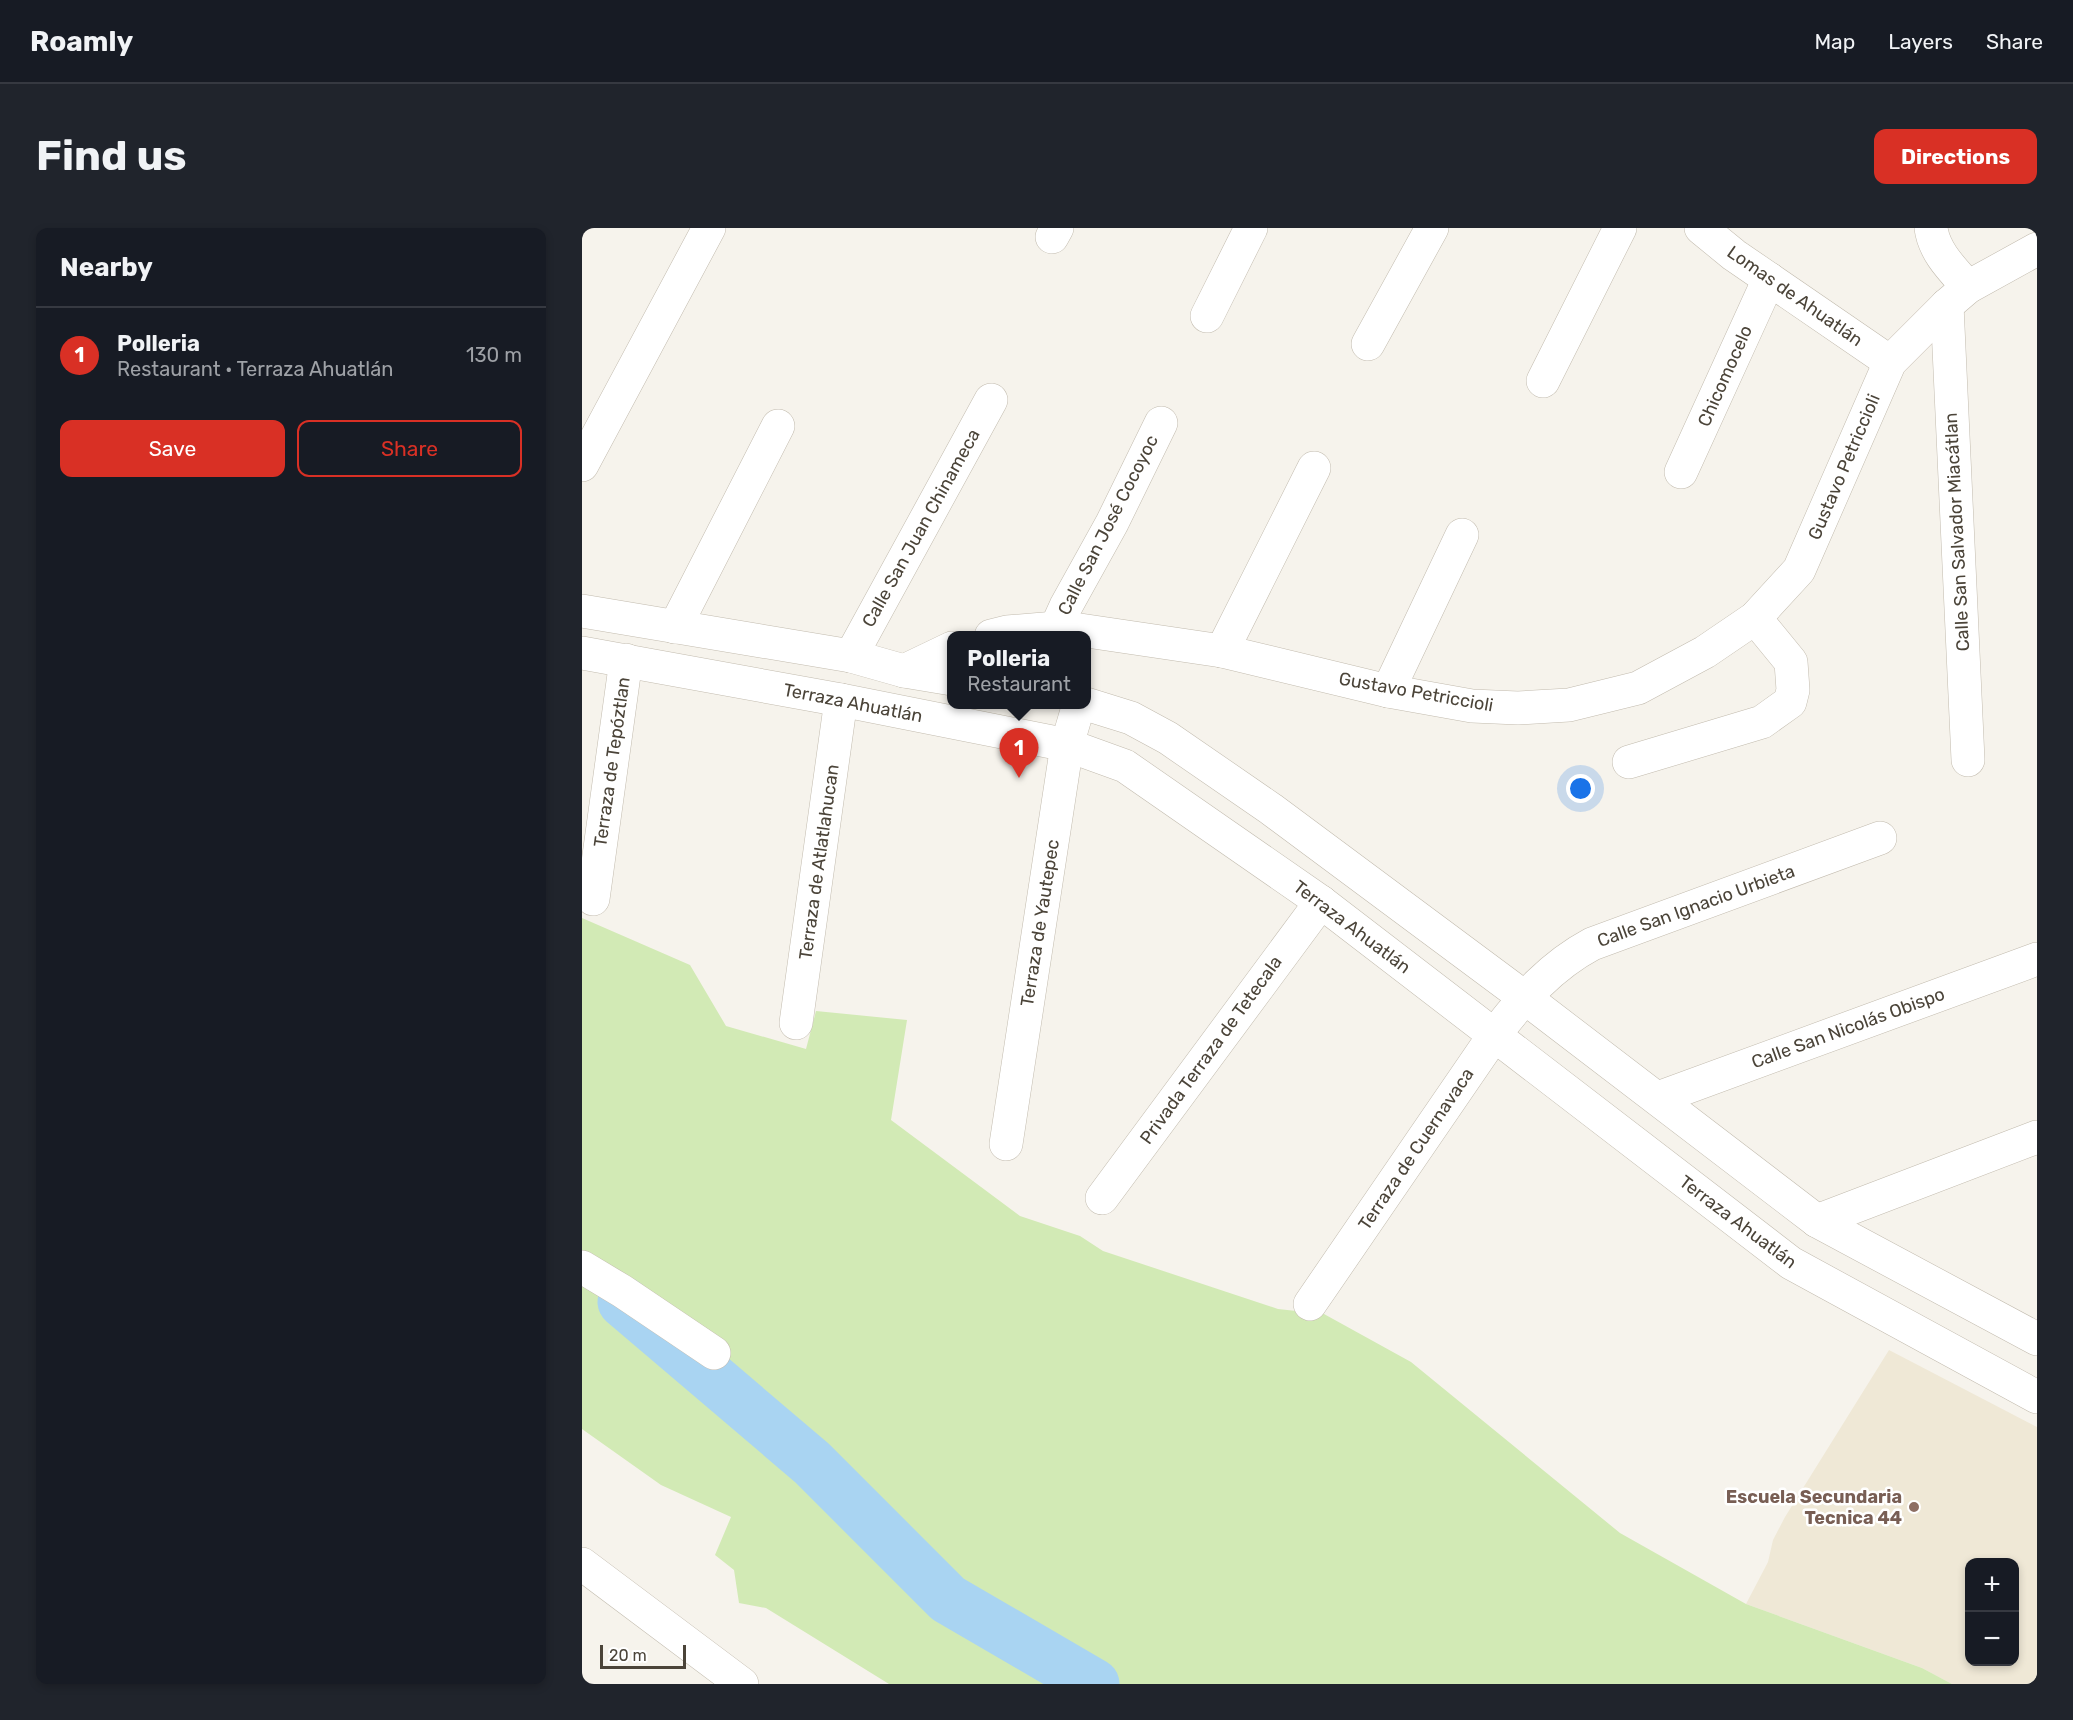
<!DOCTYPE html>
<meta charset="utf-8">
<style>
body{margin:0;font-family:Rubik,sans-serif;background:#20242c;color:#f1f3f6}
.controls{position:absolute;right:18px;bottom:18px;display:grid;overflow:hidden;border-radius:12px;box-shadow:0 3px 9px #0003}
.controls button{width:54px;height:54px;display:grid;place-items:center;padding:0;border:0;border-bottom:2px solid #363941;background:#171b24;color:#f1f3f6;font:30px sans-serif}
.scale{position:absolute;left:18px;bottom:15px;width:86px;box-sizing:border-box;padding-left:6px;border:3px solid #4b4439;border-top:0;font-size:16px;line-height:21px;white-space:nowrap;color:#4b4439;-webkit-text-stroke:4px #fff;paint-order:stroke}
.you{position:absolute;left:999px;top:561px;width:21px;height:21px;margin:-15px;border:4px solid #fff;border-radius:50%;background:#1a73e8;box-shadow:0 0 0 9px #1a73e833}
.badge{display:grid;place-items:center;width:39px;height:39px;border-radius:50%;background:#d93025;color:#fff;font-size:20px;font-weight:700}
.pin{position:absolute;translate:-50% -50px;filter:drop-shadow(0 2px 3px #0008)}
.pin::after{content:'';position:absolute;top:32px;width:21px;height:18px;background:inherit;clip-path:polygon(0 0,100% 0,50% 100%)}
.popup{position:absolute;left:365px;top:403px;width:144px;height:78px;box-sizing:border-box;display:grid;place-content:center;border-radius:12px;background:#171b24;filter:drop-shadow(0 2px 4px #0005);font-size:20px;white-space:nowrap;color:#9ea1a6}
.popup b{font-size:22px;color:#f1f3f6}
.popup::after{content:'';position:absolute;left:50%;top:100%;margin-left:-12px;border:12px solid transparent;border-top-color:#171b24}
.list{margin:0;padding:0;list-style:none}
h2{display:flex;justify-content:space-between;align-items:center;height:78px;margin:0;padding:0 24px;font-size:26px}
h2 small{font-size:20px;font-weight:400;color:#9ea1a6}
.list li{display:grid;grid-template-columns:39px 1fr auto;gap:18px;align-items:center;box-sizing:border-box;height:96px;padding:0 24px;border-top:2px solid #363941}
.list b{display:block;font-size:22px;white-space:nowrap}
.list p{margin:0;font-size:20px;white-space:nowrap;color:#9ea1a6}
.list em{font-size:20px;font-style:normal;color:#9ea1a6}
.actions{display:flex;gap:12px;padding:18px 24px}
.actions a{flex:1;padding:14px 0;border:2px solid #d93025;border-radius:12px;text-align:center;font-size:21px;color:#d93025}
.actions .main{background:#d93025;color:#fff}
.map{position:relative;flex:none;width:1455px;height:1456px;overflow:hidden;border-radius:12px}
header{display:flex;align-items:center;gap:36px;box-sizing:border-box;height:84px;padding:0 30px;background:#171b24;border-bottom:2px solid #363941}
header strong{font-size:28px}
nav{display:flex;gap:33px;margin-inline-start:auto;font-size:21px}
.intro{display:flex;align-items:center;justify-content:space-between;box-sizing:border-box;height:144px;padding:0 36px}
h1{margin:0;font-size:42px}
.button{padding:15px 27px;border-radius:12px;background:#d93025;color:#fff;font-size:21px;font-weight:700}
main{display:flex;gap:36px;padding:0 36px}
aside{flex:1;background:#171b24;border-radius:12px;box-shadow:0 3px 9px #0003}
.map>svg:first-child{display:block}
</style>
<header>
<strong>Roamly</strong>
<nav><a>Map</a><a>Layers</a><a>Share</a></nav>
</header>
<div class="intro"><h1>Find us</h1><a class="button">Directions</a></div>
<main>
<aside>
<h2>Nearby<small></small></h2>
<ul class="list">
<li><span class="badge">1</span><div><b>Polleria</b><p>Restaurant · Terraza Ahuatlán</p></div><em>130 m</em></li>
</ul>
<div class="actions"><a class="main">Save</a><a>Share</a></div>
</aside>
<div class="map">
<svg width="1455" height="1456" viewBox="0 0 1455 1456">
<rect width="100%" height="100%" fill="#f6f3ec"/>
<!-- education -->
<path fill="#efe8d6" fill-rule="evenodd" d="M1307 1122 1455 1199V1456H1370L1340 1440 1164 1376 1186 1334 1191 1312 1203 1289ZM1388 1334H1432V1434H1388Z"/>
<!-- green -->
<polygon fill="#d2eab5" points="0,690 108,737 144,798 224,821 234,783 325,792 309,892 438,988 498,1008 521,1023 696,1081 742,1086 829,1134 1038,1305 1164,1376 1340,1440 1370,1456 307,1456 184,1380 157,1375 152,1342 133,1327 149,1289 79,1257 0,1201"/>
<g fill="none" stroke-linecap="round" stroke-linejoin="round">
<!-- river -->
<polyline stroke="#a9d4f2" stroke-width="51" points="41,1074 230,1235 366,1371 512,1456"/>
<!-- minor casing -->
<g stroke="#c2bbae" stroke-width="34">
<g id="minor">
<polyline points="1119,0 1152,27 1308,134"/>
<path d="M1349 0C1352 24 1371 42 1386 59"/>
<polyline points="470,9 475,0"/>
<polyline points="1365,77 1386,532"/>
<polyline points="625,88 669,0"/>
<polyline points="786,116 850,0"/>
<polyline points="961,153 1038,0"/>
<polyline points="0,237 127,0"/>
<polyline points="1099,244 1187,51"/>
<polyline points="93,399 196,198"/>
<polyline points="474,400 484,378 530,295 579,195"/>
<polyline points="640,423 732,240"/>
<polyline points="269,428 409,172"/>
<polyline points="806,463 880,307"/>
<polyline points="1047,534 1180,494 1208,474 1211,462 1209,434 1173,390"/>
<polyline points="11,671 44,432"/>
<polyline points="214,795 259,472"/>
<polyline points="1076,870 1455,731"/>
<polyline points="424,916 485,517 497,476"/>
<polyline points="520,970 739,674"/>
<polyline points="1235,993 1455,909"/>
<polyline points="0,1039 40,1063 132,1125"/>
<path d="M728 1076 913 806C941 770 969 738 1010 716L1298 610"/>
<polyline points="0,1336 160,1456"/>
</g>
</g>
<!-- tertiary casing -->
<g stroke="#c2bbae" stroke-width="34">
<g id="tertiary">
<polyline points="0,383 269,428 322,443 370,451"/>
<polyline points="409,408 425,404 474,400 498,402 640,423 806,463 890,478 936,480 987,477 1056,460 1123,424 1173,390 1217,342 1308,134 1365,77 1386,59 1455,21"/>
<polyline points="0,425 259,472 485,517 543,538 739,674 1209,1035 1455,1169"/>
<polyline points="322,443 370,420"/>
<polyline points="504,476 549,490 586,510 689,581 942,769 1235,993 1455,1111"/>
</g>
</g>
<!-- minor -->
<use href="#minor" stroke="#fff" stroke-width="33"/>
<!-- tertiary -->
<use href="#tertiary" stroke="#fff" stroke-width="33"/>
</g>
<!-- markers -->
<circle fill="#8d6e63" stroke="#fff" stroke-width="2" cx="1332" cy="1279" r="6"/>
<g text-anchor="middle" stroke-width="5" stroke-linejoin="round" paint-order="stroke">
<!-- street labels -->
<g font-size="18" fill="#4b4439" stroke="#fff">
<text transform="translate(1213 68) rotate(35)" y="6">Lomas de Ahuatlán</text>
<text transform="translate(1143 148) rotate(-66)" y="6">Chicomocelo</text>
<text transform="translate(1262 239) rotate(-67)" y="6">Gustavo Petriccioli</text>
<text transform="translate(526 297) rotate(-63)" y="6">Calle San José Cocoyoc</text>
<text transform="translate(339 300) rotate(-61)" y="6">Calle San Juan Chinameca</text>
<text transform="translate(1375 304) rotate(-93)" y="6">Calle San Salvador Miacátlan</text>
<text transform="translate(834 464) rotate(10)" y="6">Gustavo Petriccioli</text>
<text transform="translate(271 475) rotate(11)" y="6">Terraza Ahuatlán</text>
<text transform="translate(30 534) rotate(-82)" y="6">Terraza de Tepóztlan</text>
<text transform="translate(237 634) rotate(-82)" y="6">Terraza de Atlatlahucan</text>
<text transform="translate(1114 678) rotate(-20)" y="6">Calle San Ignacio Urbieta</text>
<text transform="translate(458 695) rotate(-81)" y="6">Terraza de Yautepec</text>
<text transform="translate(770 699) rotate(37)" y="6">Terraza Ahuatlán</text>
<text transform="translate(1266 800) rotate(-20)" y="6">Calle San Nicolás Obispo</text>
<text transform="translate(629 822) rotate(-54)" y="6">Privada Terraza de Tetecala</text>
<text transform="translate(834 921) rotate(-56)" y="6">Terraza de Cuernavaca</text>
<text transform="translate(1156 994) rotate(37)" y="6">Terraza Ahuatlán</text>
</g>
<!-- education labels -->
<g font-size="18" font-weight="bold" fill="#785e54" stroke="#fff" text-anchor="end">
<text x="1320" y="1275">Escuela Secundaria<tspan x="1320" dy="21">Tecnica 44</tspan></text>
</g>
</g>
</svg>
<div class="controls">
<button>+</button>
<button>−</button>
</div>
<div class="scale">20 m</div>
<div class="you"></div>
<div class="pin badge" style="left:437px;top:550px">1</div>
<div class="popup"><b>Polleria</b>Restaurant</div>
</div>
</main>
